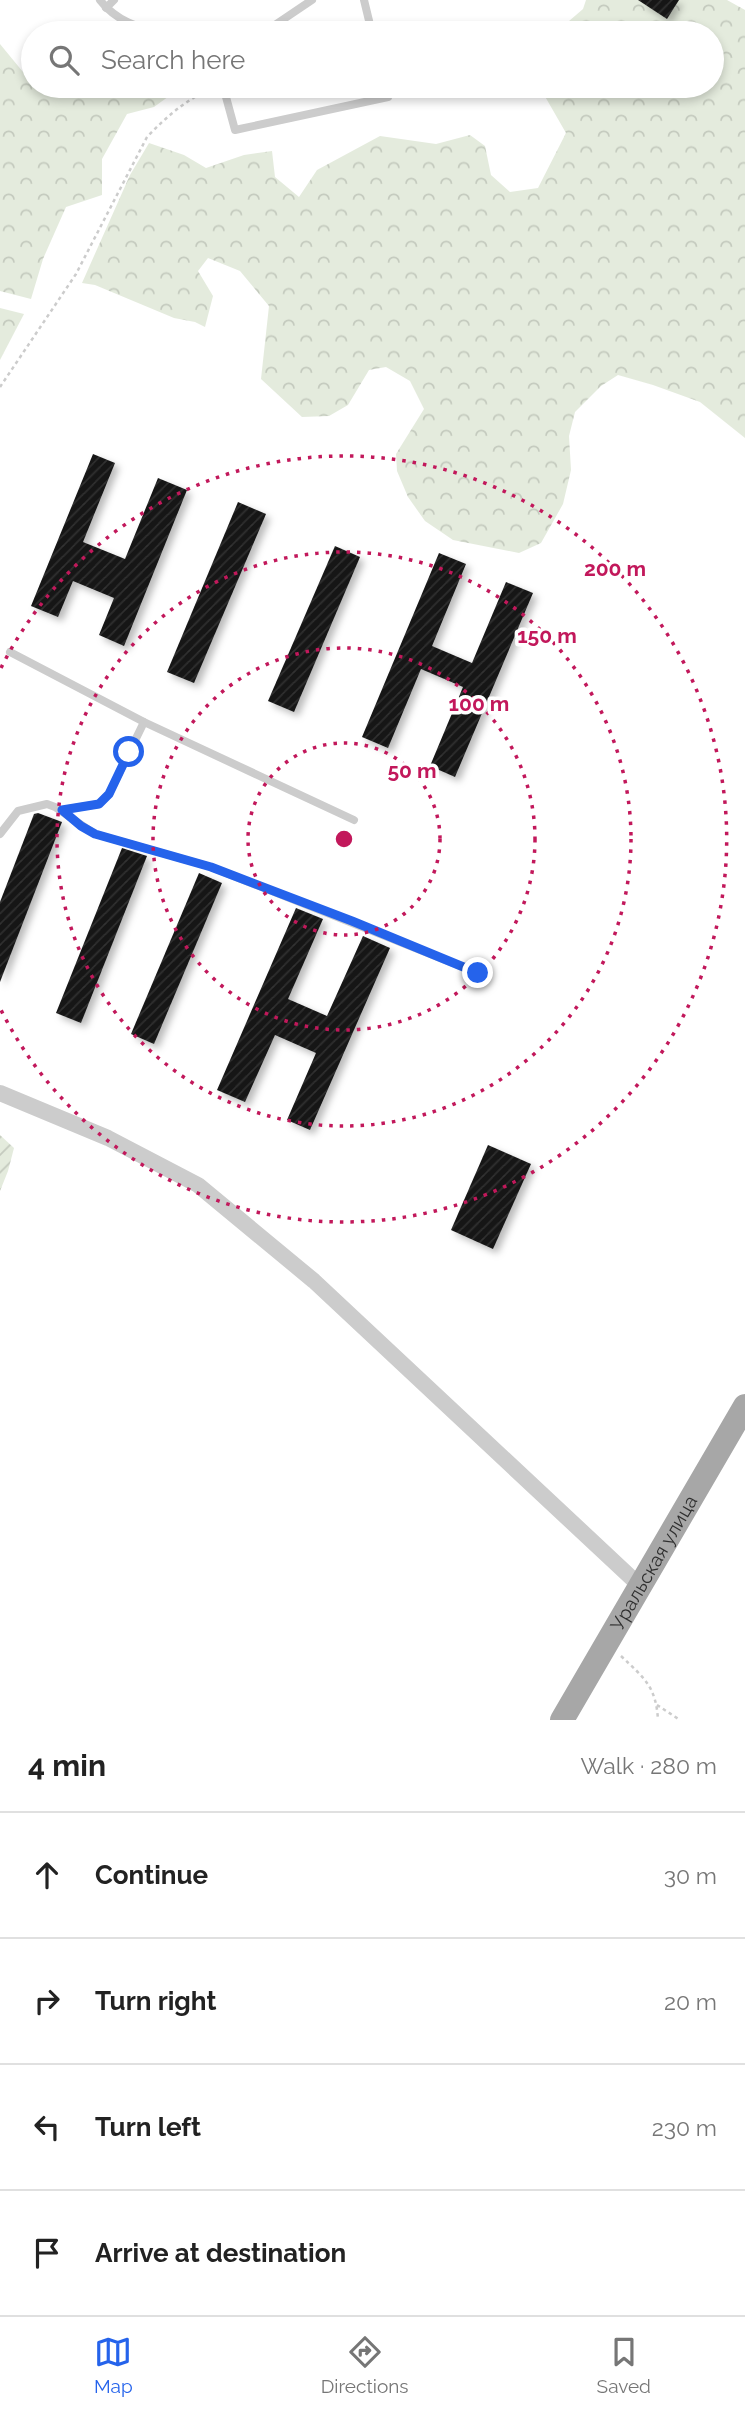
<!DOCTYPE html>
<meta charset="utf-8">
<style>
body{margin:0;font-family:Raleway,sans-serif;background:#f2f2f2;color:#222}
.stop{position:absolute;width:21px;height:21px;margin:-16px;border:5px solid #2563eb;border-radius:50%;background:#fff}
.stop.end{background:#2563eb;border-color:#fff;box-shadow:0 2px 7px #0008}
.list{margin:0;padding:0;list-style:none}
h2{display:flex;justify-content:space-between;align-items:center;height:91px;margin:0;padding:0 28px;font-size:30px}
h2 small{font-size:23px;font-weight:400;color:#767676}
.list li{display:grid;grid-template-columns:46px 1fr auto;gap:21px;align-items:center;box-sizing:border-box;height:126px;padding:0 28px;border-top:2px solid #e0e0e0}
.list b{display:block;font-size:26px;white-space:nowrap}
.list em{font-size:23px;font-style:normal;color:#767676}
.icon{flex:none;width:38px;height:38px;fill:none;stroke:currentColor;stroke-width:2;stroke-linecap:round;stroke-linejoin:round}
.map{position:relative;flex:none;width:745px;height:1720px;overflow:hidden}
.search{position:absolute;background:#fff;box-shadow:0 4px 10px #0003;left:21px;right:21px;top:21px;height:77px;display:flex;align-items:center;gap:18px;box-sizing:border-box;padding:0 24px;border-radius:38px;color:#767676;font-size:26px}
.sheet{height:595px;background:#fff}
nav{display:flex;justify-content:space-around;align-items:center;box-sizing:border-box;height:98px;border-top:2px solid #e0e0e0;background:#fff;font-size:19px;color:#767676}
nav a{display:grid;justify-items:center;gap:4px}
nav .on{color:#2563eb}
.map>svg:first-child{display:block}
</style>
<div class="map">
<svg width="745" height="1720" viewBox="0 0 745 1720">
<defs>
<pattern id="forest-crowns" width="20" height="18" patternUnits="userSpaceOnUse" patternTransform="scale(1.75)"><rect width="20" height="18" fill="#e4ebdd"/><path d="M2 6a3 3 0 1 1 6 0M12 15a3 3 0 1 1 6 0" fill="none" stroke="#c4cabe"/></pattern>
<pattern id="garden-furrows" width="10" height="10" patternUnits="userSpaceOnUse" patternTransform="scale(1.75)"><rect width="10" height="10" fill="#e4ebdd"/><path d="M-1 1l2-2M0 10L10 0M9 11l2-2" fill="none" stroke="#c4cabe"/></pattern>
<pattern id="building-hatch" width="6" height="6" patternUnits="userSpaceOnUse" patternTransform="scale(1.75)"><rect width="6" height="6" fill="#161616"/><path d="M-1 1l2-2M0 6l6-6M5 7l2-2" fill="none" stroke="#303030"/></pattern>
<filter id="shadow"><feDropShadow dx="4.5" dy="4.5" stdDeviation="3.5" flood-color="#0004"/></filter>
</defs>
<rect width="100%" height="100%" fill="#fff"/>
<!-- forest -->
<g fill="url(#forest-crowns)">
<polygon points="586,0 727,0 745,10 745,438 700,402 653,385 618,375 601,386 575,412 569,436 571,470 563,504 541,543 519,553 453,540 425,521 408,497 397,471 396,454 424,409 410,381 386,367 369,370 348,405 329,416 302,417 261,379 269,306 240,271 208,258 198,271 213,296 205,327 195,322 174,318 95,285 82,283 130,175 149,143 184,155 206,168 244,155 272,151 275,177 299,197 317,170 380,136 436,144 470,135 485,146 491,175 510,192 538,188 566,133 539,86 712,86 712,33 555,33 583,9"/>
<polygon points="0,44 23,72 33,70 33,86 134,86 139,89 143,86 183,86 154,107 127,114 102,159 102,195 66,207 43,259 31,299 0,291"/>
<polygon points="0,308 24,314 0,360"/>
</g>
<!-- garden -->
<polygon fill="url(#garden-furrows)" points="0,1135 14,1148 8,1171 0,1191"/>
<!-- building -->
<g fill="url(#building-hatch)" filter="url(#shadow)">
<polygon points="638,0 679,0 667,19"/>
<polygon points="93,454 115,463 83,542 125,559 158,478 187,490 124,646 99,635 114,598 73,581 58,617 31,606"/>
<polygon points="238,502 266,514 194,683 167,672"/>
<polygon points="335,546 360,557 294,712 268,701"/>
<polygon points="439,553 466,564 432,646 472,663 506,582 533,593 455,777 430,766 463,687 421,669 388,748 362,737"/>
<polygon points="38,813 62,822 0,982 0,902 34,814"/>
<polygon points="122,848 147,856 81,1023 56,1013"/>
<polygon points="199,873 222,883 154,1044 131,1034"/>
<polygon points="296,908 323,919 288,999 327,1016 363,936 390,948 310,1130 287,1120 316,1053 275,1035 245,1102 217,1090"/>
<polygon points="488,1145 531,1164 493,1249 451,1230"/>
</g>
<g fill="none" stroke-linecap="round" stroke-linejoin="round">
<!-- path -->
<g stroke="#ccc" stroke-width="2.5" stroke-dasharray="3.5 3.5" stroke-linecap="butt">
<path d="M0 387 76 274 147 137C167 116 187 99 214 87"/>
<path d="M621 1656C644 1678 656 1686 658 1720"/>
<polyline points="657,1705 680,1720"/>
</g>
<!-- lane -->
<g stroke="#ccc" stroke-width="8">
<path d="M100 0C116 21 137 27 162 33"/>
<polyline points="364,0 372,33"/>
<polyline points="106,8 114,0"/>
<polyline points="263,33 312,0"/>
<polyline points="223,86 235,130 388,97 385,86"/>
<polyline points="10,652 144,722 354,820"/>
<polyline points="62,810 99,804 109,794 144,722"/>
<polyline points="0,834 18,811 47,804 55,807 95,834 211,867 478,973"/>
</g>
<!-- street -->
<polyline stroke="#ccc" stroke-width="16" points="0,1093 108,1138 198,1185 314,1281 639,1585"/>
<!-- primary -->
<path stroke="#a7a7a7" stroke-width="24" id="s1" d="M562 1720 745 1406"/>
</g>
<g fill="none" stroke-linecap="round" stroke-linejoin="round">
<!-- route -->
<polyline stroke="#2563eb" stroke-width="9" points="129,752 109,794 99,804 62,810 81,826 95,834 211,867 352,921 478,973"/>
</g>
<!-- distance rings -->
<g fill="none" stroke="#c2185b" stroke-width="3.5" stroke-dasharray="3.5 7">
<circle cx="344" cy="839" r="96"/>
<circle cx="344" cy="839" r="191"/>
<circle cx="344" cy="839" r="287"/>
<path d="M1 668A383 383 0 1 1 1 1010"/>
</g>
<g text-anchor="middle" stroke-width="7" stroke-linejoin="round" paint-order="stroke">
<!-- street labels -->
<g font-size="19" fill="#2f2f2f" stroke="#fff">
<text dy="7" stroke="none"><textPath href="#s1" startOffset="182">Уральская улица</textPath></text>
</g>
</g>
<circle cx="344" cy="839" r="10" fill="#c2185b" stroke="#fff" stroke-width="3.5"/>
<g font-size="21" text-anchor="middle" font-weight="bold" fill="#c2185b" stroke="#fff" stroke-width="7" stroke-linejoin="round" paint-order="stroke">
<text x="615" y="576">200 m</text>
<text x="547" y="643">150 m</text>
<text x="479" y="711">100 m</text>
<text x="412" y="778">50 m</text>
</g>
</svg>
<div class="stop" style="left:129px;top:752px"></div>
<div class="stop end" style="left:478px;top:973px"></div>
<div class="search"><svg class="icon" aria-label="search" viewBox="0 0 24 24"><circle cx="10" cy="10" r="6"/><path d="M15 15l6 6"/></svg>Search here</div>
</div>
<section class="sheet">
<h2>4 min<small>Walk · 280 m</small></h2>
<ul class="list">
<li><svg class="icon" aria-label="ahead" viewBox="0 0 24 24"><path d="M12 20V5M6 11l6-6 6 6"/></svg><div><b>Continue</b></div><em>30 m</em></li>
<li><svg class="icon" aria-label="right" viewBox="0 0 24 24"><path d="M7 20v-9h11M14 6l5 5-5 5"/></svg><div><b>Turn right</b></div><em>20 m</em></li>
<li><svg class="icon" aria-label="left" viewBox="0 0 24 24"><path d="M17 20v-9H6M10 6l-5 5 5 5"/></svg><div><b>Turn left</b></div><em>230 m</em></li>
<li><svg class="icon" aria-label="arrive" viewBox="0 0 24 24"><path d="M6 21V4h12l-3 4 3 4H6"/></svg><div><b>Arrive at destination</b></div></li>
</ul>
</section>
<nav>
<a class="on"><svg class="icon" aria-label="map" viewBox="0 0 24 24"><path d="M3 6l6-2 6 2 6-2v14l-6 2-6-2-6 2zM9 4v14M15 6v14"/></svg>Map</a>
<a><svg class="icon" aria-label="directions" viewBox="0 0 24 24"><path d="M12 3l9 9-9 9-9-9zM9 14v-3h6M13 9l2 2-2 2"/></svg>Directions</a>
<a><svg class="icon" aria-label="saved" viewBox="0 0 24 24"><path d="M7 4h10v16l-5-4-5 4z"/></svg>Saved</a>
</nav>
